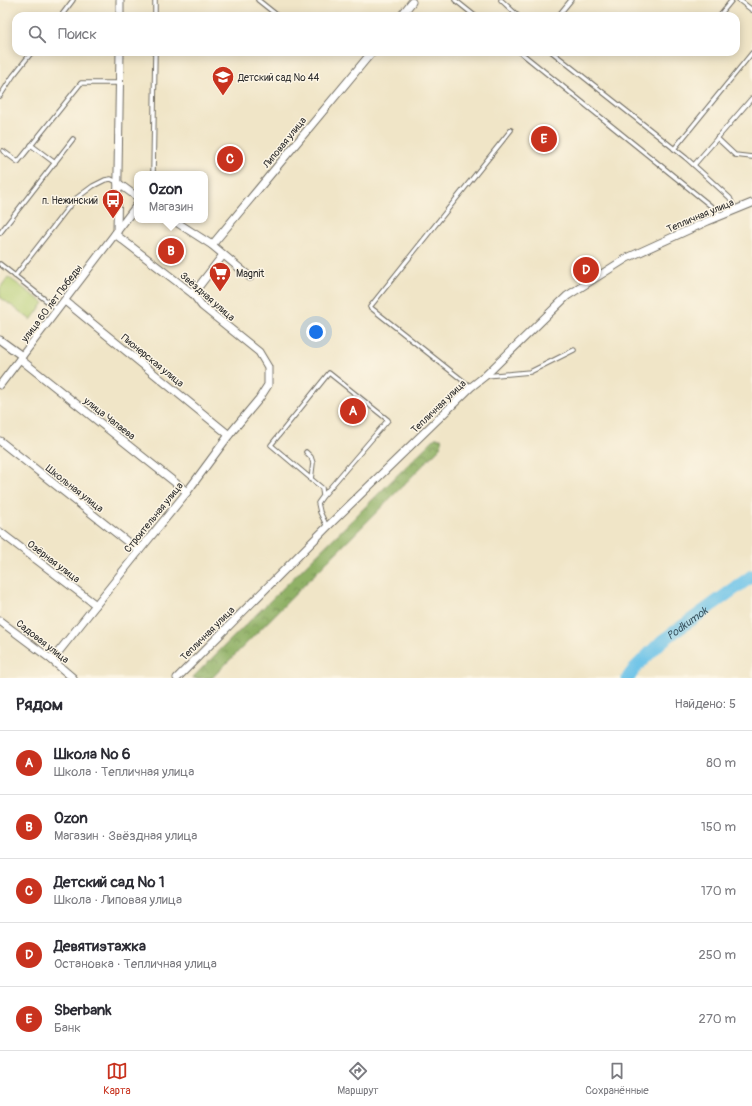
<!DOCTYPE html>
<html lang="ru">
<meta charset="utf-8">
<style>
body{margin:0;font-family:Pangolin,sans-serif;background:#f2f2f3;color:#2b2b33}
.you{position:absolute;left:316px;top:332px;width:14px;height:14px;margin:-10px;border:3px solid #fff;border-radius:50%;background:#1a73e8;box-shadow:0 0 0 6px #1a73e833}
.badge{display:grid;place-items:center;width:26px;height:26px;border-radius:50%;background:#c8321e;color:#fff;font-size:13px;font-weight:700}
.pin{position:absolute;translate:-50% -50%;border:2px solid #fff;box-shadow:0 1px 4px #0006}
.popup{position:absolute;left:134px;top:171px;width:74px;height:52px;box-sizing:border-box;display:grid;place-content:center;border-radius:8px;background:#fff;filter:drop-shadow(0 1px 3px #0005);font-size:13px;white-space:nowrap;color:#7c7c81}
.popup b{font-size:15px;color:#2b2b33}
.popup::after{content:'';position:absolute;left:50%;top:100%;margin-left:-8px;border:8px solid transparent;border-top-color:#fff}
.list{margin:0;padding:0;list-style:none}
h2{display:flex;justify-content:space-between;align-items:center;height:52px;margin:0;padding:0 16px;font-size:17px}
h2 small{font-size:13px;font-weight:400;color:#7c7c81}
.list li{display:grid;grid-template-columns:26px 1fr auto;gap:12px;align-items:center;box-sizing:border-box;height:64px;padding:0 16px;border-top:1px solid #e1e1e2}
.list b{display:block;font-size:15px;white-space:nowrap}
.list p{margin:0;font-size:13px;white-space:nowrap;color:#7c7c81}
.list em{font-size:13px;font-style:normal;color:#7c7c81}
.icon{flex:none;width:22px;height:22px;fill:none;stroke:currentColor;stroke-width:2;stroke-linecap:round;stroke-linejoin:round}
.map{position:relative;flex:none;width:752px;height:678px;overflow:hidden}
.search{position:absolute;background:#fff;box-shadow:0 2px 10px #0003;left:12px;right:12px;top:12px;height:44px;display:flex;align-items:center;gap:10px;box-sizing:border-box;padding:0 14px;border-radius:12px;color:#7c7c81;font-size:15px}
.sheet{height:372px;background:#fff}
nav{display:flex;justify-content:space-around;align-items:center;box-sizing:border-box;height:56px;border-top:1px solid #e1e1e2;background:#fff;font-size:11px;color:#7c7c81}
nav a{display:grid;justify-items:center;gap:2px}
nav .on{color:#c8321e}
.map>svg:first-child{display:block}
</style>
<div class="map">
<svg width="752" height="678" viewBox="0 0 752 678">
<defs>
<pattern id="forest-crowns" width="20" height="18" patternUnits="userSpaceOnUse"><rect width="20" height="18" fill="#90b166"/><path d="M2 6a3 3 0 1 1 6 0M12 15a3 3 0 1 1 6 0" fill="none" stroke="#769054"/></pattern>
</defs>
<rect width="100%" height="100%" fill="#fcf5e5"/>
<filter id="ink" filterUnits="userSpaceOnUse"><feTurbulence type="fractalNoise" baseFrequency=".025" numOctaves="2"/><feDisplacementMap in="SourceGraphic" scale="8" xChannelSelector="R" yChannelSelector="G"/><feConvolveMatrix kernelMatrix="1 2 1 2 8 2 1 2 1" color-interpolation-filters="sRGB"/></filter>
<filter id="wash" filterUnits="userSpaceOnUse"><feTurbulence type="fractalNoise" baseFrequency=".012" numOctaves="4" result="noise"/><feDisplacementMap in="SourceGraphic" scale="16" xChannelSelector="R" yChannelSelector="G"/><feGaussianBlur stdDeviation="0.9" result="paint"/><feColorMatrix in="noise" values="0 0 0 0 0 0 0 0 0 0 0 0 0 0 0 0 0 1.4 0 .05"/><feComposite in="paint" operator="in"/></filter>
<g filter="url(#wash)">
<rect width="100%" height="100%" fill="#f0e5c7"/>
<!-- forest -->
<polygon fill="url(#forest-crowns)" stroke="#5e6e48" points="435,438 441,438 442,442 440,448 212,678 192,678"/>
<!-- park -->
<polygon fill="#b5ce74" stroke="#707c50" points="8,277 44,303 31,320 0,297 0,288"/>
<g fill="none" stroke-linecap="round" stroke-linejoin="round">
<!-- river -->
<path stroke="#6ac2e8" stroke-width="13" id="s1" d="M628 678 635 668 662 641 752 576"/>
</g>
</g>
<g filter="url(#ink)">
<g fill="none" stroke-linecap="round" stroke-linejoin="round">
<!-- lane casing -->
<g stroke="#706c62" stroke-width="5.5">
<g id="lane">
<polyline points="258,0 278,16"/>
<polyline points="455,0 475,16"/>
<polyline points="501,0 518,16"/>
<polyline points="739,0 752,10"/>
<polyline points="61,16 73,0"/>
<polyline points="155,16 155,0"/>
<polyline points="558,16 571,0"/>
<polyline points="719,16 732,0"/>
<polyline points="520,52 717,211 720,216"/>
<polyline points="552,52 686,158 730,198 735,210"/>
<polyline points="0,96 13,76 32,52"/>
<polyline points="717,138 735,155 752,157"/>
<polyline points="31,145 55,163"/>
<polyline points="674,149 752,53"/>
<polyline points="3,151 18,162 81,83 119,83"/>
<polyline points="694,165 752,98"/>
<polyline points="153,174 155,52"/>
<polyline points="0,233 73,139"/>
<polyline points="0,264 57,309"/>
<polyline points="15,276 74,200 93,186 105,180 111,179 117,182"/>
<polyline points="486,376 530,372 574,350"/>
<polyline points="471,387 370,307 511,130"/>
<polyline points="306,452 311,457 313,463 311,480"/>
<polyline points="323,496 388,420 329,373 271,445 322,488 323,496 318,503 320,512 327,527"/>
</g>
</g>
<!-- street casing -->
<g stroke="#706c62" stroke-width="9">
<g id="street">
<polyline points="120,16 120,0"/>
<polyline points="401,16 412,2"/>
<polyline points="118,183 137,197"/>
<polyline points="173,220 212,245 250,277"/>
<polyline points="117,232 120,52"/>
<polyline points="212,245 372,52"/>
<polyline points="193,294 223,255"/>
<polyline points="65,301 229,435"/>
<polyline points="0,340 22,356"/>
<polyline points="20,359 187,492"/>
<polyline points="0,385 137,205"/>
<polyline points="0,441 139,551"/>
<polyline points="0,532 96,605"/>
<polyline points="0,621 52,660 73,678"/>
<polyline points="52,660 139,551 187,492 229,435 259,399 268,385 268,367 259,352 202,306 193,294 115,234"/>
<polyline points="177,678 327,527 471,387 485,376 567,296 627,258 708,221 752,203"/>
</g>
</g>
<!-- lane -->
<use href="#lane" stroke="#fff" stroke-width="3.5"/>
<!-- street -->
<use href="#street" stroke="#fff" stroke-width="7"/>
</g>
</g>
<!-- icons -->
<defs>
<g id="school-pin" transform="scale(1.15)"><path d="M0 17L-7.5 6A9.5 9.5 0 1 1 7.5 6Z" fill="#c8321e" stroke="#fcf5e5"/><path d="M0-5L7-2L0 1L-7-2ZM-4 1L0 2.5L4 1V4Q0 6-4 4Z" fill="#fff"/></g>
<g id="bus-pin" transform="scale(1.15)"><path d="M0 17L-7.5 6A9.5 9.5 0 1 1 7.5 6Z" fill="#c8321e" stroke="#fcf5e5"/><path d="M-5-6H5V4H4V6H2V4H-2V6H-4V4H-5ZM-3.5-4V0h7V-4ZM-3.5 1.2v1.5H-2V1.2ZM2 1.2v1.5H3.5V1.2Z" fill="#fff"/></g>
<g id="supermarket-pin" transform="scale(1.15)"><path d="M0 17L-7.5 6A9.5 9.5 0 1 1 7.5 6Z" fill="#c8321e" stroke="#fcf5e5"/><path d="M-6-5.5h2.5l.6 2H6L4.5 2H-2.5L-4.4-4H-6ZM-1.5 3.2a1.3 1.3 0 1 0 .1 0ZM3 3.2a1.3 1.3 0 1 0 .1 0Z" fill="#fff"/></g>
</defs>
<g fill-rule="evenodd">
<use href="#school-pin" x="223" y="77"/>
<use href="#bus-pin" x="113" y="200"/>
<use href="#supermarket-pin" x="220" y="273"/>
</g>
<g text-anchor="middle" stroke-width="3" stroke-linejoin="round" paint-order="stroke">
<!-- poi labels -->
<g font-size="10" fill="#2b2b2b" stroke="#fcf5e5" text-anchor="start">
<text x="238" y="81">Детский сад № 44</text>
<text x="98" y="204" text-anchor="end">п. Нежинский</text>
<text x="236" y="277">Magnit</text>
</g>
<!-- street labels -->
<g font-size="10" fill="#2b2b2b" stroke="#fcf5e5">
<text transform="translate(284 142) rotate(-51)" y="4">Липовая улица</text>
<text transform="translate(700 215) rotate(-23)" y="4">Тепличная улица</text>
<text transform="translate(208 296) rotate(41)" y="4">Звёздная улица</text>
<text transform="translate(51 303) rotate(-53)" y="4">улица 60 лет Победы</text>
<text transform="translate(153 360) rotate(39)" y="4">Пионерская улица</text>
<text transform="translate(438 406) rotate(-44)" y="4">Тепличная улица</text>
<text transform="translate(110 418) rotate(38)" y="4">улица Чапаева</text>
<text transform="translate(75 488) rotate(38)" y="4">Школьная улица</text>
<text transform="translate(153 517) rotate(-51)" y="4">Строительная улица</text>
<text transform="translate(54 561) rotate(37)" y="4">Озёрная улица</text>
<text transform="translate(207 633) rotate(-45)" y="4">Тепличная улица</text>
<text transform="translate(43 641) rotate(38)" y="4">Садовая улица</text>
</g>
<!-- water labels -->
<g font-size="11" font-style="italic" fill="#3e5864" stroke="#fcf5e5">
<text dy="4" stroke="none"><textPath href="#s1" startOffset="81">Podkumok</textPath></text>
</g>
</g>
</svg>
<div class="you"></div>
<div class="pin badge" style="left:353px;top:411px">A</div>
<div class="pin badge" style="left:171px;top:251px">B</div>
<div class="popup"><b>Ozon</b>Магазин</div>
<div class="pin badge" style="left:230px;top:159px">C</div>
<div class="pin badge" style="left:586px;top:270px">D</div>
<div class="pin badge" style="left:544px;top:139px">E</div>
<div class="search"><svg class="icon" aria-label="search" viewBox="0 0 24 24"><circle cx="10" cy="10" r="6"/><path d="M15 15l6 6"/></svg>Поиск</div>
</div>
<section class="sheet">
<h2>Рядом<small>Найдено: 5</small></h2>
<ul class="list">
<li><span class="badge">A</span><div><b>Школа № 6</b><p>Школа · Тепличная улица</p></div><em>80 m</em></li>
<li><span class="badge">B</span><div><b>Ozon</b><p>Магазин · Звёздная улица</p></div><em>150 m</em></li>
<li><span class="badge">C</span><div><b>Детский сад № 1</b><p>Школа · Липовая улица</p></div><em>170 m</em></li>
<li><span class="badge">D</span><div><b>Девятиэтажка</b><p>Остановка · Тепличная улица</p></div><em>250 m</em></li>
<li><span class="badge">E</span><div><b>Sberbank</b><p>Банк</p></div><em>270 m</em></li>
</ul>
</section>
<nav>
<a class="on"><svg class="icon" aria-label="map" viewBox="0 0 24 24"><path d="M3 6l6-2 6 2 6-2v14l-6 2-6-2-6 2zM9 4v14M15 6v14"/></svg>Карта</a>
<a><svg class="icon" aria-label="directions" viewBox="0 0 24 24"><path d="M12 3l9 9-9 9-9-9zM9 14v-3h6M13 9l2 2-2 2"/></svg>Маршрут</a>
<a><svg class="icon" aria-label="saved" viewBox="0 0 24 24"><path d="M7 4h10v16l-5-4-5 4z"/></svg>Сохранённые</a>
</nav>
